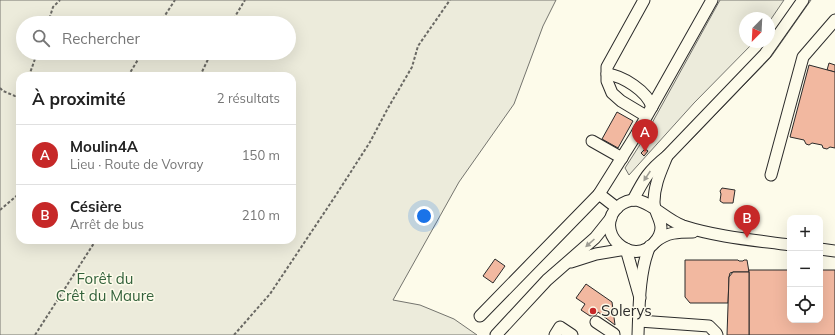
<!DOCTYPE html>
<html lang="fr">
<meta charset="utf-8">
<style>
body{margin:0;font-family:Mulish,sans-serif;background:#f2f2f2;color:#222}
.controls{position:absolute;right:12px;bottom:12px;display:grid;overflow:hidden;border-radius:8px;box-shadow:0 4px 16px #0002}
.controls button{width:36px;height:36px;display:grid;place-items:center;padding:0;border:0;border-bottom:1px solid #e0e0e0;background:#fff;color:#222;font:20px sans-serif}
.compass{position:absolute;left:739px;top:12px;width:36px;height:36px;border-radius:50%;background:#fff;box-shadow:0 4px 16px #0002;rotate:204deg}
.you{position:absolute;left:424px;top:216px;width:14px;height:14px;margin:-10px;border:3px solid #fff;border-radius:50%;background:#1a73e8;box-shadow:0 0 0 6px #1a73e833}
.badge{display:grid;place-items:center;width:26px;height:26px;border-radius:50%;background:#c62828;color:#fff;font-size:13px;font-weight:700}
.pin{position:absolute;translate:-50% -33px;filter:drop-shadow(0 1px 2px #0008)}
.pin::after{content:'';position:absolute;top:21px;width:14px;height:12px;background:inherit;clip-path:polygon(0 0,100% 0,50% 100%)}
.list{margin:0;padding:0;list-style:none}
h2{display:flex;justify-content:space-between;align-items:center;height:52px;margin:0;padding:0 16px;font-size:17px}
h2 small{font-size:13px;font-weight:400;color:#767676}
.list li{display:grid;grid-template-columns:26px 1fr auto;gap:12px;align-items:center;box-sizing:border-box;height:60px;padding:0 16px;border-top:1px solid #e0e0e0}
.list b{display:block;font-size:15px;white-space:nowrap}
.list p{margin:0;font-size:13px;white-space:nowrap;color:#767676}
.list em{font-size:13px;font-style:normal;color:#767676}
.icon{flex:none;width:22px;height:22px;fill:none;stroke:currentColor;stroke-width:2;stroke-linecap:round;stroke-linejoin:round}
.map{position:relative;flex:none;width:835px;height:335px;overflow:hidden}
.search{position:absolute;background:#fff;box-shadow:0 4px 16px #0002;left:16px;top:16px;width:280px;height:44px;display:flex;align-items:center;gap:10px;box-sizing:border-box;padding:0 14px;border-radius:22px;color:#767676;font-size:15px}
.panel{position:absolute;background:#fff;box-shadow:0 4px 16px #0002;left:16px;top:72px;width:280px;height:172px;border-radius:12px}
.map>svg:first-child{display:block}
</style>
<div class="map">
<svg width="835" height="335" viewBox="0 0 835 335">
<rect width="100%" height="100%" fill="#fdfbea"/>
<!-- green -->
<g fill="#ecebdb" stroke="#74746e" fill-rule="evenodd">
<path d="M0 0H556L543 26 514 104 459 182 393 300 420 305 454 319 477 335H0ZM23 23H289V53H23ZM20 76H292V240H20Z"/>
<polygon points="720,0 784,0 769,22 769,18 745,18 745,42 754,42 694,103 629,175 625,168 641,143"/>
</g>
<!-- parking -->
<polygon fill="#eceadb" stroke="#74746e" points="807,0 811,0 771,57 685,146 685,142"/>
<!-- building -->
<g fill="#f2b8a0" stroke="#2b2b2b">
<polygon points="829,63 835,65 835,72 827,70"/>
<polygon points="809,65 835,72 835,148 830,147 827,149 823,148 822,145 812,143 809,145 806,144 804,140 790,137"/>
<polygon points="617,112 633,121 618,148 602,139"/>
<polygon points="645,149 648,151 644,156 641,153"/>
<polygon points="722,188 735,190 733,203 723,203 720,201 721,194 720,191"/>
<polygon points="495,259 505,266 493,283 483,276"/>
<polygon points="685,260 738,260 739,261 743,261 744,260 747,260 749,272 733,272 730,273 729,277 728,303 690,303 685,297"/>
<polygon points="749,270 790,270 790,320 820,320 820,270 835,270 835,335 749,335"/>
<polygon points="733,272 749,272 749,335 727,335 729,277"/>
<polygon points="586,284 612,302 615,325 598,312 596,315 590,316 581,310 585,304 576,298"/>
</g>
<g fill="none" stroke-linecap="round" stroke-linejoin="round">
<!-- minor casing -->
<g stroke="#2b2b2b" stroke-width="13">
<g id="minor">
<polyline points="644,0 607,67 607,81 612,93 621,101 646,116"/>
<path d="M607 74C623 76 647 91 652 107"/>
<polyline points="592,141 622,158"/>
<path d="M667 156C661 171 654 185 654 202 654 216 669 225 655 242 632 270 591 230 619 206 624 202 629 200 635 200 650 201 666 220 683 226 717 237 754 240 790 245"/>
<polyline points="771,175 803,57 835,20"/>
<polyline points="599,194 636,135 712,0"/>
<path d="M633 200C644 179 648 171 667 156L765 54 803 0"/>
<path d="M655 242C667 232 678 232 693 232"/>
<polyline points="820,249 835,251"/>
<polyline points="571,262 596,254 626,249 640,298"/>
<polyline points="480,316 599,194 617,208"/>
<polyline points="639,321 709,326 716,333 717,335"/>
<polyline points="596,322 614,334 614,335"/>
<polyline points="496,335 547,280 595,238 611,218"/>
<polyline points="555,335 560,327 572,335"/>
<path d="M638 335C639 308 639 270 650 246"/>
</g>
</g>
<!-- path -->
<g stroke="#6a6964" stroke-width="2" stroke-dasharray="3 2" stroke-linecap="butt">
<polyline points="48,23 53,7 60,0"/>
<polyline points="160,23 175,0"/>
<polyline points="231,23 245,0"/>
<polyline points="29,76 37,53"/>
<polyline points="128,76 142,53"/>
<polyline points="200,76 211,53"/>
<polyline points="0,88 3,91 15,96 20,89"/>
<polyline points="0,210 20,193"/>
<polyline points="35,335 96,240"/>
<polyline points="234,335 270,294 336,195 370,142 388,108 412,67 418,46 450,0"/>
</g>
<!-- minor -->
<use href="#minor" stroke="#fdfbea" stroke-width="11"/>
</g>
<!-- one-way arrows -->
<defs><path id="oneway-solid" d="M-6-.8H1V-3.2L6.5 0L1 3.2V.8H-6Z"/></defs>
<g fill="#9e9d94">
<use href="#oneway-solid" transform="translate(647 176) rotate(124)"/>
<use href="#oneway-solid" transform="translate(590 243) rotate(138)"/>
</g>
<!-- markers -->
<circle fill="#c62828" stroke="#fdfbea" stroke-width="1.5" cx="593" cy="311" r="4"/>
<g text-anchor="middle" stroke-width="3" stroke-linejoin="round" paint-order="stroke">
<!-- park labels -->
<g font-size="15" fill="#34623c" stroke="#fdfbea">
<text x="105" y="284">Forêt du<tspan x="105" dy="17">Crêt du Maure</tspan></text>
</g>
<!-- poi labels -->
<g font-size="15" fill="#2b2b2b" stroke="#fdfbea" text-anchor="start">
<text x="601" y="316">Solerys</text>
</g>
</g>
</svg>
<div class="controls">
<button>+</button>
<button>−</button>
<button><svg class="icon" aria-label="locate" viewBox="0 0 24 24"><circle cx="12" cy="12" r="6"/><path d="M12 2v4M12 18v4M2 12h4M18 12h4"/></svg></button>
</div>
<svg class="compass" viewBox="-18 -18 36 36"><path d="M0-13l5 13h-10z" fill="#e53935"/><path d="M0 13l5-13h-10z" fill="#767676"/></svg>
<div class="you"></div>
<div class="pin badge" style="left:645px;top:152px">A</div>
<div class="pin badge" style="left:747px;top:238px">B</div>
<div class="search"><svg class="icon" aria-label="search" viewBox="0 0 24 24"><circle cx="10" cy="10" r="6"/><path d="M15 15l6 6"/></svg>Rechercher</div>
<section class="panel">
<h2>À proximité<small>2 résultats</small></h2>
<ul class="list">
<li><span class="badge">A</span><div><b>Moulin4A</b><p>Lieu · Route de Vovray</p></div><em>150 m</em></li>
<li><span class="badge">B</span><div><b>Césière</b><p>Arrêt de bus</p></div><em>210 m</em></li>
</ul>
</section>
</div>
